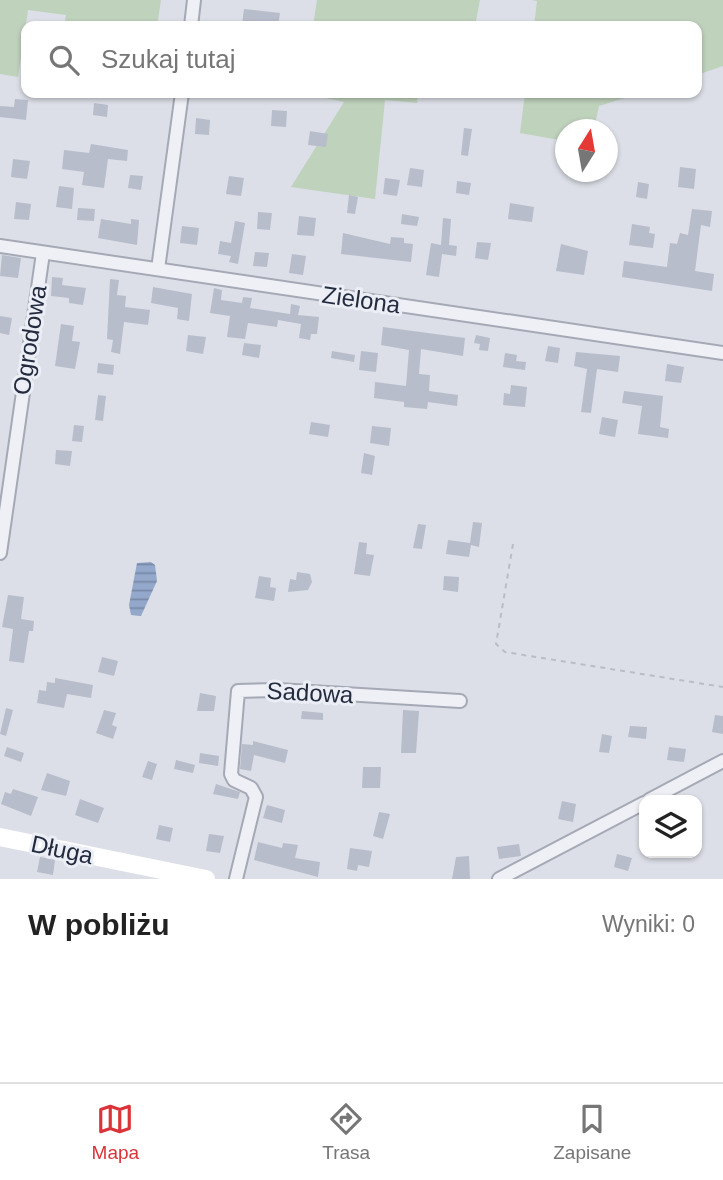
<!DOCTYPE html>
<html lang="pl">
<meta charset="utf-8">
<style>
body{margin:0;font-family:Helvetica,sans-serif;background:#f6f6f6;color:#222}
.controls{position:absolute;right:21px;bottom:21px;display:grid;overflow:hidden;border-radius:14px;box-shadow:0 2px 5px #0004}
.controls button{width:63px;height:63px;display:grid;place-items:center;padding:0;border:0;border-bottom:2px solid #e0e0e0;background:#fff;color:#222;font:35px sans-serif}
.compass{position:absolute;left:555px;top:119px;width:63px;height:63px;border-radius:50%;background:#fff;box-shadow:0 2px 5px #0004;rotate:11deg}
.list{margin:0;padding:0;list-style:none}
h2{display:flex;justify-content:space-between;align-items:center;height:91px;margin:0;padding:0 28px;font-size:30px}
h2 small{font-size:23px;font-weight:400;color:#767676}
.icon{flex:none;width:38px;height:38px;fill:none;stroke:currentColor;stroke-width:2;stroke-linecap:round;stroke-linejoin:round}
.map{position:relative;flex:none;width:723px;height:879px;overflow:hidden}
.search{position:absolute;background:#fff;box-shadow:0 2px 5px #0004;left:21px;right:21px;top:21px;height:77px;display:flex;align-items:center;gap:18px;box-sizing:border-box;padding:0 24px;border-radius:14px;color:#767676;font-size:26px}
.sheet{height:203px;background:#fff}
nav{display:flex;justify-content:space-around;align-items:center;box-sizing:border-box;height:98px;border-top:2px solid #e0e0e0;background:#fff;font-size:19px;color:#767676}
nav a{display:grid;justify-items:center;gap:4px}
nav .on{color:#da333a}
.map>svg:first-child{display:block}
</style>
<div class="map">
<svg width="723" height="879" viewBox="0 0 723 879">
<defs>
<pattern id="water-rules" width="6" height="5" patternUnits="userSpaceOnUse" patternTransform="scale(1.75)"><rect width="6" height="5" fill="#93a8cb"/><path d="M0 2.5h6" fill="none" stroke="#7889a6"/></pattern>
</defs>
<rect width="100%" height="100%" fill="#dcdfe7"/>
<!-- grass -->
<g fill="#bfd2bc">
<polygon points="0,0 161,0 157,26 64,26 66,15 28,10 18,77 0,74"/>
<polygon points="317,0 480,0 475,26 313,26"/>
<polygon points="531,0 723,0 723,66 697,75 697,26 534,26 537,1"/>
<polygon points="303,93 418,93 417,103 385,100 375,199 291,187 344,102"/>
<polygon points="525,93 641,93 599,106 594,129 566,130 565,141 520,133"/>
</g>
<!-- water -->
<polygon fill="url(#water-rules)" points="151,562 155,565 157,581 141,616 131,615 129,605 137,563"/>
<!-- building -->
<g fill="#b8bdcb">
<polygon points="244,9 280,13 278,26 242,24"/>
<polygon points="15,99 28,100 26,120 0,117 0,106 14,107"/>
<polygon points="94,103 108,105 107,117 93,115"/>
<polygon points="272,110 287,111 286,127 271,126"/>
<polygon points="196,118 210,120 209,135 195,134"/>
<polygon points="464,128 472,129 468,156 461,155"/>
<polygon points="310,131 328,134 326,147 308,145"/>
<polygon points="91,144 128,150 127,161 108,159 104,188 82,185 84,172 62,169 64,150 89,153"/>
<polygon points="13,159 30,161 27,179 11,177"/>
<polygon points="680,167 696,169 694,189 678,187"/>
<polygon points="410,168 424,170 422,187 407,185"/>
<polygon points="130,175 143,176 141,190 128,188"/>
<polygon points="229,176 244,178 241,196 226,194"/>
<polygon points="385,178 400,180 397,196 383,194"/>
<polygon points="457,181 471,183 469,195 456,193"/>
<polygon points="638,182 649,184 647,199 636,197"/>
<polygon points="59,186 74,188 72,209 56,207"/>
<polygon points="349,195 358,197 355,214 347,213"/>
<polygon points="16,202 31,204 29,220 14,219"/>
<polygon points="510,203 534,207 532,222 508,219"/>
<polygon points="78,208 95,209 94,221 77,220"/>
<polygon points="692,209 712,211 710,227 701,225 695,271 714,274 712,291 622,277 624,261 667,267 670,243 677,244 680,233 688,235"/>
<polygon points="258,212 272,213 270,230 257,229"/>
<polygon points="402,214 419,217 417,226 401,224"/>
<polygon points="299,216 316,218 314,236 297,235"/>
<polygon points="443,218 451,219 449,245 457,246 456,256 442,254 439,277 426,275 431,243 441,245"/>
<polygon points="101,219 131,224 131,219 139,220 137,245 98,238"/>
<polygon points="235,221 245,223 238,264 229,262 231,256 218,254 220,241 231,243"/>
<polygon points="632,224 650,227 649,233 655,234 653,248 629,245"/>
<polygon points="182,226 199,228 197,245 180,243"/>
<polygon points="343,233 390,244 391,237 404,238 404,243 413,244 411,262 341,254"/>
<polygon points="477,242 491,243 488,260 475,258"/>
<polygon points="561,244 588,251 584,275 556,271"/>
<polygon points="255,252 269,253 267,267 253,266"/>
<polygon points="292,254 306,256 303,275 289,273"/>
<polygon points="2,255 21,258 18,278 0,276"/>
<polygon points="52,277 63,278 62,285 86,288 83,305 69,303 69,298 51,296"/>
<polygon points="110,279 119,280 117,295 126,296 125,307 150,310 148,325 124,322 120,354 111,352 113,340 107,339"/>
<polygon points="153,287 192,294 189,321 177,319 178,308 151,303"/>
<polygon points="214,288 222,290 221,300 242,303 243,297 252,298 250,308 290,314 291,304 300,306 298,315 319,317 317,334 311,334 310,340 299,338 301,324 278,320 277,327 248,323 245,339 227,337 230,316 210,313"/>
<polygon points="0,316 12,318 9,335 0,333"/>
<polygon points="61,324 74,326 72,341 80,342 75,369 55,366"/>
<polygon points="383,327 465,338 463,356 421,349 419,374 430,375 429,391 458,395 457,406 428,402 427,409 404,407 404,402 374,398 375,382 406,386 409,350 381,345"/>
<polygon points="188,335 206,337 203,354 186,351"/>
<polygon points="476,335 490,338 488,351 479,350 480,344 474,343"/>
<polygon points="244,343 261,345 259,358 242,355"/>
<polygon points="548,346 560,348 558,363 545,361"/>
<polygon points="332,351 355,355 354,362 331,358"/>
<polygon points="361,351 378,353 376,372 359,370"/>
<polygon points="576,352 620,356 618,372 597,369 591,413 581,412 587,369 574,366"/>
<polygon points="505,353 517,355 516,361 526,362 525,370 503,367"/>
<polygon points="98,363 114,365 113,375 97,373"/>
<polygon points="667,364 684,367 681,383 665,381"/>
<polygon points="511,385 527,387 525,407 503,405 504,393 510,394"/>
<polygon points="624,391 663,396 660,427 669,429 668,438 638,434 642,406 622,403"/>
<polygon points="98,395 106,396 103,421 95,420"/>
<polygon points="602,417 618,420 615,437 599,434"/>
<polygon points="311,422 330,425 328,437 309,434"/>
<polygon points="74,425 84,426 82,442 72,441"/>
<polygon points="372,426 391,428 389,446 370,443"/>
<polygon points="56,450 72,451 70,466 55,464"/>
<polygon points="364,453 375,456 372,475 361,473"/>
<polygon points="473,522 482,523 479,547 471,545 469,557 446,554 448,540 470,543"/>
<polygon points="418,524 426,525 422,549 413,548"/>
<polygon points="359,542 367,543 366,554 374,555 370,576 354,574"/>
<polygon points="297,572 310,574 312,582 308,590 288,592 290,579 296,580"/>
<polygon points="259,576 271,578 270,587 276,588 274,601 255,598"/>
<polygon points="444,576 459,577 458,592 443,590"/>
<polygon points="8,595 24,597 21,619 34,621 33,631 29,631 24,663 9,661 13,629 2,627"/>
<polygon points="102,657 118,661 114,676 98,672"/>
<polygon points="55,678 93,685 91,698 67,694 64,708 37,703 39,690 46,691 47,682 55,683"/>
<polygon points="200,693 216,696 214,711 197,711"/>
<polygon points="6,708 13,710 6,736 0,734"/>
<polygon points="104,710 116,713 112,725 117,727 113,739 96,733"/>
<polygon points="403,710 419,711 416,753 401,753"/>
<polygon points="302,711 323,713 323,720 301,719"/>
<polygon points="715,715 723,716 723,734 712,732"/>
<polygon points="630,726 647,727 646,739 628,737"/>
<polygon points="602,734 612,736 609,753 599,752"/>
<polygon points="253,741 288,750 285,763 254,755 251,771 240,769 242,744 253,745"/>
<polygon points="7,747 24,753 21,762 4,756"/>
<polygon points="669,747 686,749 684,762 667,760"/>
<polygon points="200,753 219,756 218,766 199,763"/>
<polygon points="176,760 195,765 193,773 174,769"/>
<polygon points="148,761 157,764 152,780 142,777"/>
<polygon points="363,767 381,767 380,788 362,788"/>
<polygon points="47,773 70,781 66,796 41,790"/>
<polygon points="216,784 240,792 238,799 213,794"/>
<polygon points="13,789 38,797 31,816 1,804 5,792 11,794"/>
<polygon points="80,799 104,808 98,823 75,815"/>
<polygon points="562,801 576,804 573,822 558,819"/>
<polygon points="267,805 285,810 282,823 263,818"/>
<polygon points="379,812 390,814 383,839 373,836"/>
<polygon points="159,825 173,828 170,842 156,839"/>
<polygon points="209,834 224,836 220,853 206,851"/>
<polygon points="258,842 282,848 283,843 298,845 295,858 320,862 318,877 254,860"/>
<polygon points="519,844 521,856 499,859 497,847"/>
<polygon points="350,848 372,851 369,867 358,865 357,871 347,869"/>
<polygon points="617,854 632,858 628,871 614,867"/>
<polygon points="469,856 470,879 452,879 456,857"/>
<polygon points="40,857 55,860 53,875 37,872"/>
</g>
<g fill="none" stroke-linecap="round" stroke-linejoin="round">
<!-- street casing -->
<g stroke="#a5a9b5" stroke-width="16">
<g id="street">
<polyline points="191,26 194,0"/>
<polyline points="0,246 723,353"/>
<polyline points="158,269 182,93"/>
<polyline points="0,553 43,253"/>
<polyline points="649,800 723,761"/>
<polyline points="236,879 256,797 251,788 234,780 231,774 238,691 278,690 460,701"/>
<polyline points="499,879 644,803"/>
</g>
</g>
<!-- path -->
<polyline stroke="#babdc6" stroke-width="2" stroke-dasharray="5 5" stroke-linecap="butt" points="513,544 496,644 505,652 723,687"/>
<!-- street -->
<use href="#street" stroke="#eff0f6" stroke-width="12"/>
<!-- secondary -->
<polyline stroke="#fff" stroke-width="18" points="0,837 206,879"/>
</g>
<g text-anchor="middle" stroke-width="6" stroke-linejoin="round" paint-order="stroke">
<!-- street labels -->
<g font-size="24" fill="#242b3f" stroke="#ebeef5">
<text transform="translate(361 300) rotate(8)" y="8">Zielona</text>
<text transform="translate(30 340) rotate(-81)" y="8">Ogrodowa</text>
<text transform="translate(310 693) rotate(3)" y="8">Sadowa</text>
<text transform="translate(62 850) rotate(12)" y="8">Długa</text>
</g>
</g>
</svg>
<div class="controls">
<button><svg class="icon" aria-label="layers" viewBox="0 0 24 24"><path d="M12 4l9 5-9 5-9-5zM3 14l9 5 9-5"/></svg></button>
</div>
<svg class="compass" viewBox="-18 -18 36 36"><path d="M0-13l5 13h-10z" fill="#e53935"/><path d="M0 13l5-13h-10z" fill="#767676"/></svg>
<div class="search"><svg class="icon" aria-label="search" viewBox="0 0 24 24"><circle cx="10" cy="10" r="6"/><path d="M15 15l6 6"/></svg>Szukaj tutaj</div>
</div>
<section class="sheet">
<h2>W pobliżu<small>Wyniki: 0</small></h2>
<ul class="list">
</ul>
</section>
<nav>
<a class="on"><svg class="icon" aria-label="map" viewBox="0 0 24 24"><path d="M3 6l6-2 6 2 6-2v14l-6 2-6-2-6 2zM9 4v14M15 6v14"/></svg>Mapa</a>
<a><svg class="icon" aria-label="directions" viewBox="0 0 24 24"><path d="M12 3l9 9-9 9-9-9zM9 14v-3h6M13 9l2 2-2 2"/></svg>Trasa</a>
<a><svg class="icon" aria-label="saved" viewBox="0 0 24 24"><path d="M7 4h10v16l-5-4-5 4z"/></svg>Zapisane</a>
</nav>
